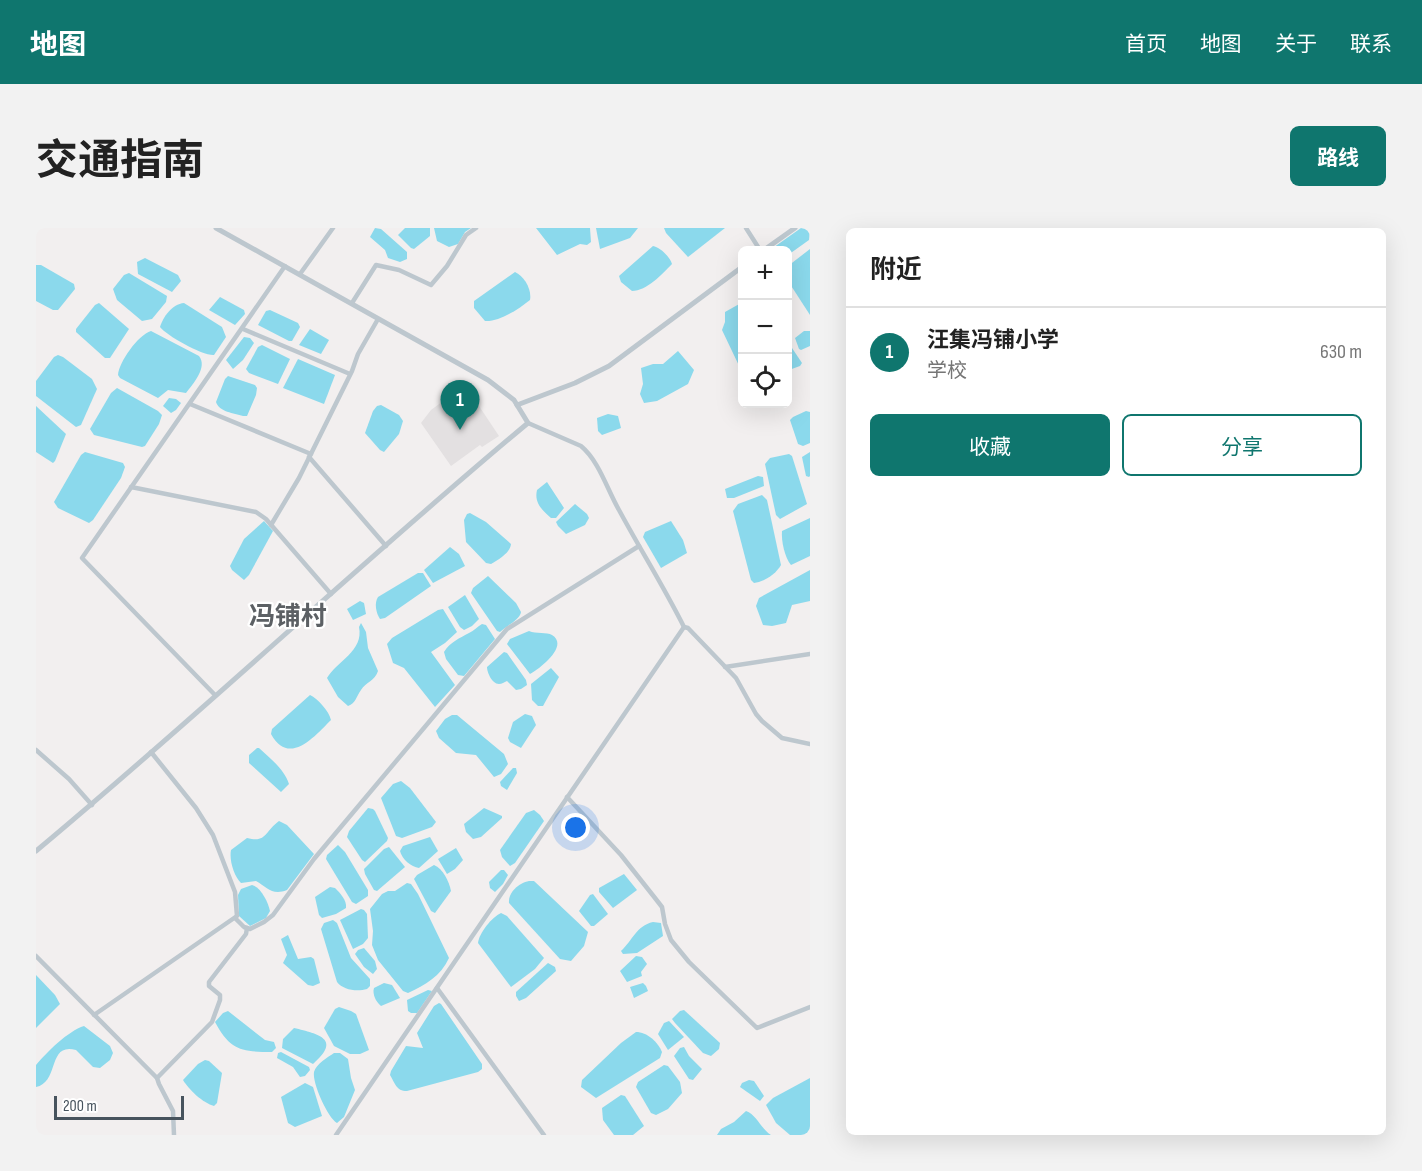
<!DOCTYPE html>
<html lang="zh">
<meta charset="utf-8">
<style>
body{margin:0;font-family:"Sofia Sans Condensed","Noto Sans SC",sans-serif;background:#f2f2f2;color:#222}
.controls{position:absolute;right:18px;top:18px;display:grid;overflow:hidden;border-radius:9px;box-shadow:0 6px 24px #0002}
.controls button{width:54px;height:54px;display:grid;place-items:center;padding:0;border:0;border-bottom:2px solid #e0e0e0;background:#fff;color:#222;font:30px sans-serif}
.scale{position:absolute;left:18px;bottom:15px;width:130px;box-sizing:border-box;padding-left:6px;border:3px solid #47535d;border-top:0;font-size:16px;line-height:21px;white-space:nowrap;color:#47535d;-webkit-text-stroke:4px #fff;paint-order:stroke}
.you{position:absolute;left:540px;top:600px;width:21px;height:21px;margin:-15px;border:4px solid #fff;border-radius:50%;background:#1a73e8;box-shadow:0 0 0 9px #1a73e833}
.badge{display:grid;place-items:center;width:39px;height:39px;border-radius:50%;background:#0f766e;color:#fff;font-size:20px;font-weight:700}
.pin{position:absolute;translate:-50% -50px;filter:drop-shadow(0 2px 3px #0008)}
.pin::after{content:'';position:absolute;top:32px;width:21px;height:18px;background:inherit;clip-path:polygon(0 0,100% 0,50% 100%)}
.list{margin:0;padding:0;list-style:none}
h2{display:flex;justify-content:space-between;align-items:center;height:78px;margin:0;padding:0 24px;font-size:26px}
h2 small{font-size:20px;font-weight:400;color:#767676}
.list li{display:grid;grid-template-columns:39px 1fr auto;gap:18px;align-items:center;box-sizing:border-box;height:90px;padding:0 24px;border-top:2px solid #e0e0e0}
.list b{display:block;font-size:22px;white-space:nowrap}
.list p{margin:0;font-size:20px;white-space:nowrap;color:#767676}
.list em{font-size:20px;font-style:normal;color:#767676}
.actions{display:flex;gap:12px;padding:18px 24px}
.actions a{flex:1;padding:14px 0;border:2px solid #0f766e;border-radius:9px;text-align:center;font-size:21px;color:#0f766e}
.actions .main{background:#0f766e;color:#fff}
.icon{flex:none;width:33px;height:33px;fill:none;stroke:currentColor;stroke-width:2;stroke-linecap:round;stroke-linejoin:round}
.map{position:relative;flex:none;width:774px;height:907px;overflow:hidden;border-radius:9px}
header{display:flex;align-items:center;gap:36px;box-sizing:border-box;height:84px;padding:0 30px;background:#0f766e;color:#fff}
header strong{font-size:28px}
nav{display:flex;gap:33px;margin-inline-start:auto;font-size:21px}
.intro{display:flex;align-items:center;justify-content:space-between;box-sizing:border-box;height:144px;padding:0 36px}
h1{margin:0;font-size:42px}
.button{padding:15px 27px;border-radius:9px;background:#0f766e;color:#fff;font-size:21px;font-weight:700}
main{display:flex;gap:36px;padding:0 36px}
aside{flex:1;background:#fff;border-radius:9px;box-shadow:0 6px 24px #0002}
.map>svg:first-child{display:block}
</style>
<header>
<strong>地图</strong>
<nav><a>首页</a><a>地图</a><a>关于</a><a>联系</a></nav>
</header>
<div class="intro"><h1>交通指南</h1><a class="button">路线</a></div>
<main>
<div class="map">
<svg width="774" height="907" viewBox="0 0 774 907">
<rect width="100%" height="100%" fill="#f2efef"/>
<!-- education -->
<polygon fill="#e3e0e1" points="429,157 463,208 446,219 444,217 415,238 385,195 395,182"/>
<!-- water -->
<g fill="#8bd9ec">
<polygon points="339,0 345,1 371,24 371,31 364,34 352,30 349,22 334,9"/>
<polygon points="369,0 394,0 394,8 378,21 375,20 362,7"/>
<polygon points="398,0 435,0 429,4 422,16 413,19 401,13"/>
<polygon points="500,0 554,0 555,14 551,17 544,16 521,27"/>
<polygon points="560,0 602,0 594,10 564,21"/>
<polygon points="628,0 689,0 652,29 630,5"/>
<polygon points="765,0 774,1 773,12 752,27 752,22 734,22"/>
<path d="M617 18C624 19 634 29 636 36 626 46 611 63 596 63L585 54 583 48Z"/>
<polygon points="774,21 774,87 752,53 752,38"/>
<polygon points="109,30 142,47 145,53 136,64 102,46 101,34"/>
<polygon points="0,37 5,37 38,56 39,61 22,82 17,82 0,73"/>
<path d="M479 44C488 48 496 61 494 72 483 81 463 94 449 93L438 80V73Z"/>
<polygon points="93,45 131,68 130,74 116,91 106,93 81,72 77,61 88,47"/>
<polygon points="184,69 208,82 209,86 199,97 173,82"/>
<polygon points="63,75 93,101 74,130 69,130 40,104 40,101 59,77"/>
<path d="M148 75 186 99 190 109 178 127C167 128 131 108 124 99 127 89 136 76 148 75Z"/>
<polygon points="705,75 706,75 706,144 686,102 689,94 689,84"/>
<polygon points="234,82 262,95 264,99 256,113 253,113 222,97 230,83"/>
<polygon points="274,101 293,112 285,126 263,117"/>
<path d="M115 103 163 128C172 139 157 156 150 165L132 162 122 170 84 150 82 147C83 134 102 107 115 103Z"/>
<polygon points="768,103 774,103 774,118 765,122 763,121 759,110"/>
<polygon points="208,109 214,110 218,115 207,132 197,141 190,132"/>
<polygon points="752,114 766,135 764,138 753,142"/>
<polygon points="226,117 254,131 242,156 213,145 210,141 222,119"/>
<polygon points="642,123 658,142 652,156 621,173 608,175 604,166 607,156 605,140 617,136 627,136"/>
<polygon points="22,127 27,129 56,151 61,161 45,197 40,199 0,168 0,153 18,129"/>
<polygon points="262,131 299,147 288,176 247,160"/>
<path d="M192 148 219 157 221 160 220 167 211 188H207C198 185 183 184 180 174L189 151Z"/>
<polygon points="81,160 122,183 126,187 123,196 109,218 106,219 58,207 54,201 75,165"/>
<polygon points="133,170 140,171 145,175 140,182 135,185 127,178"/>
<polygon points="345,177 363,187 367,193 363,206 348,224 344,222 329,205 337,183 341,178"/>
<polygon points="0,178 30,206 19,233 17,235 0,224"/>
<polygon points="770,183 774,184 774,215 767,218 762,216 754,192 757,189"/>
<polygon points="572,186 582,188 585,200 566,207 562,203 561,190"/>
<polygon points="49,224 87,235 89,239 85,250 57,292 53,295 22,280 18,274 45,227"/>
<polygon points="774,224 774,248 773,249 770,248 766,229"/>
<polygon points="753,226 756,228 771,276 744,291 740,287 729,236 734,230"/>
<polygon points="722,248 727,249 728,258 698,270 691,270 689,261"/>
<path d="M511 254 528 280 520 290H515C506 282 498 275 501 262Z"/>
<path d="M726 267 731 272 745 337C740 346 728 354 718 355L715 352 697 283 702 276Z"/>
<polygon points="539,276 551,286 553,290 549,297 530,306 522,298 520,294"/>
<path d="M434 285 450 294 475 316C474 325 463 331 455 336L450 335 430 314 428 292 431 286Z"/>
<path d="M774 290V328L755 337C749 330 745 313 746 303Z"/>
<polygon points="228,293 237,303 213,347 208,352 196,342 194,338 208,311"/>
<polygon points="635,293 647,312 651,325 625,340 607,309 609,304"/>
<polygon points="414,319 423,326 429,338 397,355 388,342"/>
<polygon points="774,342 774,373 756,377 750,395 736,398 727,397 720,378 723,370"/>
<path d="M382 345H387L395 358 349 390 344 391C340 385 338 375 342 369Z"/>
<path d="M452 348 480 375 485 384C484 392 470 398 464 404L461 403 435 365 437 360Z"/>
<polygon points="429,367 443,391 436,398 428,402 424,399 412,379"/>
<polygon points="324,373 328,375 330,386 317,392 311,381"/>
<polygon points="407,381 421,404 409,415 395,424 419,457 399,479 368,440 357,435 351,416 356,410 402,382"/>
<path d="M325 395 330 404 332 420 342 443C339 453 330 454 325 462 320 469 320 475 312 478L302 469 291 450C301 433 328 423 323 399Z"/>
<path d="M446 396 450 397 459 411 428 448 422 447 410 431 408 424C414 414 424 410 433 405 438 403 442 398 446 396Z"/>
<path d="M493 403C500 406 511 404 516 407 534 418 502 442 494 446L471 416 474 411Z"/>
<path d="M468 424 471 425 490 452 491 457 485 461 480 462 471 453C468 454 466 456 463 456 456 456 451 444 451 439Z"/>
<polygon points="515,440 523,449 507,478 502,478 496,472 495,456"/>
<path d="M274 467C282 471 293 483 295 492 279 508 253 539 235 506L236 501Z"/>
<polygon points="489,486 496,488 500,497 485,520 474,514 472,510 477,494"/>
<polygon points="416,487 421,487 468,526 472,536 465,546 458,549 440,527 420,525 403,510 400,503 409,491"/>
<path d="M221 520H223C235 531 248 541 253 556L245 564 213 535V527Z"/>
<polygon points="477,540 480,540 481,545 471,562 465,558 464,554"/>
<polygon points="365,553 374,560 400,594 396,599 366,610 360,608 345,570 357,556"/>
<polygon points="332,580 337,581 339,583 352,610 351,613 329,634 326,632 311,609 313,603"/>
<polygon points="448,580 466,588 466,590 445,609 437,611 430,604 428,596"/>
<polygon points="498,582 504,587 508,593 479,635 474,638 466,629 464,622 490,585"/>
<path d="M243 593 251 597 278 626 251 662C236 668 231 659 220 653L205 655C198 648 193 632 195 622L211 610C231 615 228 604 243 593Z"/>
<path d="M394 609 402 623 383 640C375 639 366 631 364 623L367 618Z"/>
<polygon points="302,617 309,624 332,662 332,668 320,676 316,674 290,631 291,627"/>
<polygon points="353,619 369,639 341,663 338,662 329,646 328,641 348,621"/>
<polygon points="420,620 427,632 419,641 411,646 402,631"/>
<path d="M398 637C407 641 413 653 415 663L399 685 395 683 378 651 381 647Z"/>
<polygon points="465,642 468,642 472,647 467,656 459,664 454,660 453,654"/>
<polygon points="588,646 601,662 577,680 563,664 563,660"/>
<path d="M493 653H498L552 704 548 718 535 733 524 731 473 675C472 664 483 655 493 653Z"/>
<path d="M371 655 375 656 382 666 413 730C405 748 389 757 372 765L367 763 342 732 336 717 337 703 334 681 346 666 352 663H359Z"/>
<path d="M216 657C225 659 232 674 234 683L230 690 214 698 203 688 202 667 205 661Z"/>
<path d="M294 659 299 660C304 665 311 672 310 680L300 686 286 690 283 687 279 669Z"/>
<polygon points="557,666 572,686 558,698 555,698 543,683 554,667"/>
<polygon points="325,681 328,682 331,686 332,710 327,716 317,721 304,692"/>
<path d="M465 685 471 688 508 730 499 741 475 759 442 715C443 705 456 689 465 685Z"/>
<path d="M297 692 301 695 315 730 334 751V758L331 761C321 764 307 762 301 754L285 701 288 695Z"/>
<path d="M617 694 625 695 627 708 601 725 587 726 585 723C597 712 600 698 617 694Z"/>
<polygon points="252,707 262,731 275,729 278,731 284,755 277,758 272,757 247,735 251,727 245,711"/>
<polygon points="328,720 339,733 341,741 337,746 328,739 319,726 322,722"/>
<polygon points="600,728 606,729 611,736 605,744 606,748 591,754 584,743"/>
<polygon points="512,735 519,739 520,743 490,770 483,773 480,768 480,764"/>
<polygon points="0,747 19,767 24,776 0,800"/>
<path d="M348 755 356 757 364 770 345 778C340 774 336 766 338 760Z"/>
<polygon points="607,755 610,758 612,763 598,770 594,759"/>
<polygon points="392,762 396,763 381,785 375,785 372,783 371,772"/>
<path d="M403 775 405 776 446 836V841L442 844 371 863C360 863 359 855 354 847L355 843 370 818 387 820 381 805 398 778Z"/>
<polygon points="303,779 315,783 320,786 333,822 324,826 314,826 298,818 288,800 299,781"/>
<polygon points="648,782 684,815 683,821 675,828 667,825 639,795 636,791 644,783"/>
<path d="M192 783 229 812 238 814 240 820 236 824C205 824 194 822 179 794L187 785Z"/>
<polygon points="633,793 648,809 632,822 622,806 628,795"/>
<path d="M48 798 74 818 77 825 74 832 64 840 57 839 40 822C11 814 24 854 0 859V837C11 824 32 803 48 798Z"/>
<path d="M258 800C283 806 306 811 277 836L246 820 247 811Z"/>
<path d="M600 804C611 804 622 814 626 824L624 830 560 870 545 859 546 852 585 815Z"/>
<polygon points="648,819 653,828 666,841 657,852 653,851 638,828 644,820"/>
<polygon points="245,824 273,839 274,842 269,848 264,849 257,839 241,830 242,825"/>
<path d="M298 825H304L312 831 315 850 319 862 308 889 301 895C292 890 276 855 278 844 280 836 292 829 298 825Z"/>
<path d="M169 832 173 833 186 845 181 875 178 878C167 875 153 862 147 852L162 836Z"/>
<polygon points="628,837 632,838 644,854 646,865 632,881 620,887 615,885 600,859 602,854"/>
<polygon points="774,850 774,907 754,907 740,895 730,877 737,870"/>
<polygon points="713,852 718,853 728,868 724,873 704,859 706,855"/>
<polygon points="269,855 277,859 286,888 259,899 252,895 245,869"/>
<polygon points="585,867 589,868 608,898 597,907 578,907 567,892 566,880"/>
<path d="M710 883C721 887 725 901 735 907H681L685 901 698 894Z"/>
</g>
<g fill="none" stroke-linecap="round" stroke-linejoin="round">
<!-- minor -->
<g stroke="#bdc7ce" stroke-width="4.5">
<polyline points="710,0 724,22"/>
<polyline points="264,46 297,0"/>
<polyline points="316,75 340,37 363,42 395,57 411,38 430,7 440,0"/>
<polyline points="207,101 314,146"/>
<polyline points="154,176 275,226"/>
<path d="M492 195 545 218C563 233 571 261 583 282 604 321 628 359 648 399L652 400 700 450 720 486 726 493 746 510 774 516"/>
<polyline points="273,229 350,318"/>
<polyline points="95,259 220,284 230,291 295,366"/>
<polyline points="235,297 263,250 316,143 322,126 342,91"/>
<polyline points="689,439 774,426"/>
<polyline points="179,467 46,330 249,38"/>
<polyline points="0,522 33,551 56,577"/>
<polyline points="531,569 585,627 619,670 626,679 629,696 635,712 653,734 721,800 774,779"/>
<polyline points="199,690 208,699 214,701 228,694 237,687 278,631 471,401 603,318"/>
<polyline points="0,728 121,850 123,856 137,883 138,907"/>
<polyline points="401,760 508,907"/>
<polyline points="58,787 201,688 199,664 177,607 160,580 115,524"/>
<polyline points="121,850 176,794 184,772 184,767 173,758 173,754 210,706 211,700"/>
<polyline points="300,907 648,399"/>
</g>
<!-- tertiary -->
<g stroke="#bdc7ce" stroke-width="5">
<polyline points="728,22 759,0"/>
<polyline points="481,177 539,155 573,138 706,39"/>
<path d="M0 623C167 484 325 334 492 195L478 172 452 152 180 0"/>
</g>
</g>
<g text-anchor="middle" stroke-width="4.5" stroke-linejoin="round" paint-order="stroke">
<!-- quarter labels -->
<g font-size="26" font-weight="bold" fill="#5c6064" stroke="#fff">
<text x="252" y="397">冯铺村</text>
</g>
</g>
</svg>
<div class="controls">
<button>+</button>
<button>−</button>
<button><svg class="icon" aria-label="locate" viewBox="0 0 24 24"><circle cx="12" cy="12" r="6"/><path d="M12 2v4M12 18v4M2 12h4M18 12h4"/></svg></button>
</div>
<div class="scale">200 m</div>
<div class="you"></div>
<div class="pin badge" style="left:424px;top:202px">1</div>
</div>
<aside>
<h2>附近<small></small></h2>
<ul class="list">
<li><span class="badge">1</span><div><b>汪集冯铺小学</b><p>学校</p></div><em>630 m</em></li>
</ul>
<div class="actions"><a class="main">收藏</a><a>分享</a></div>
</aside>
</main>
